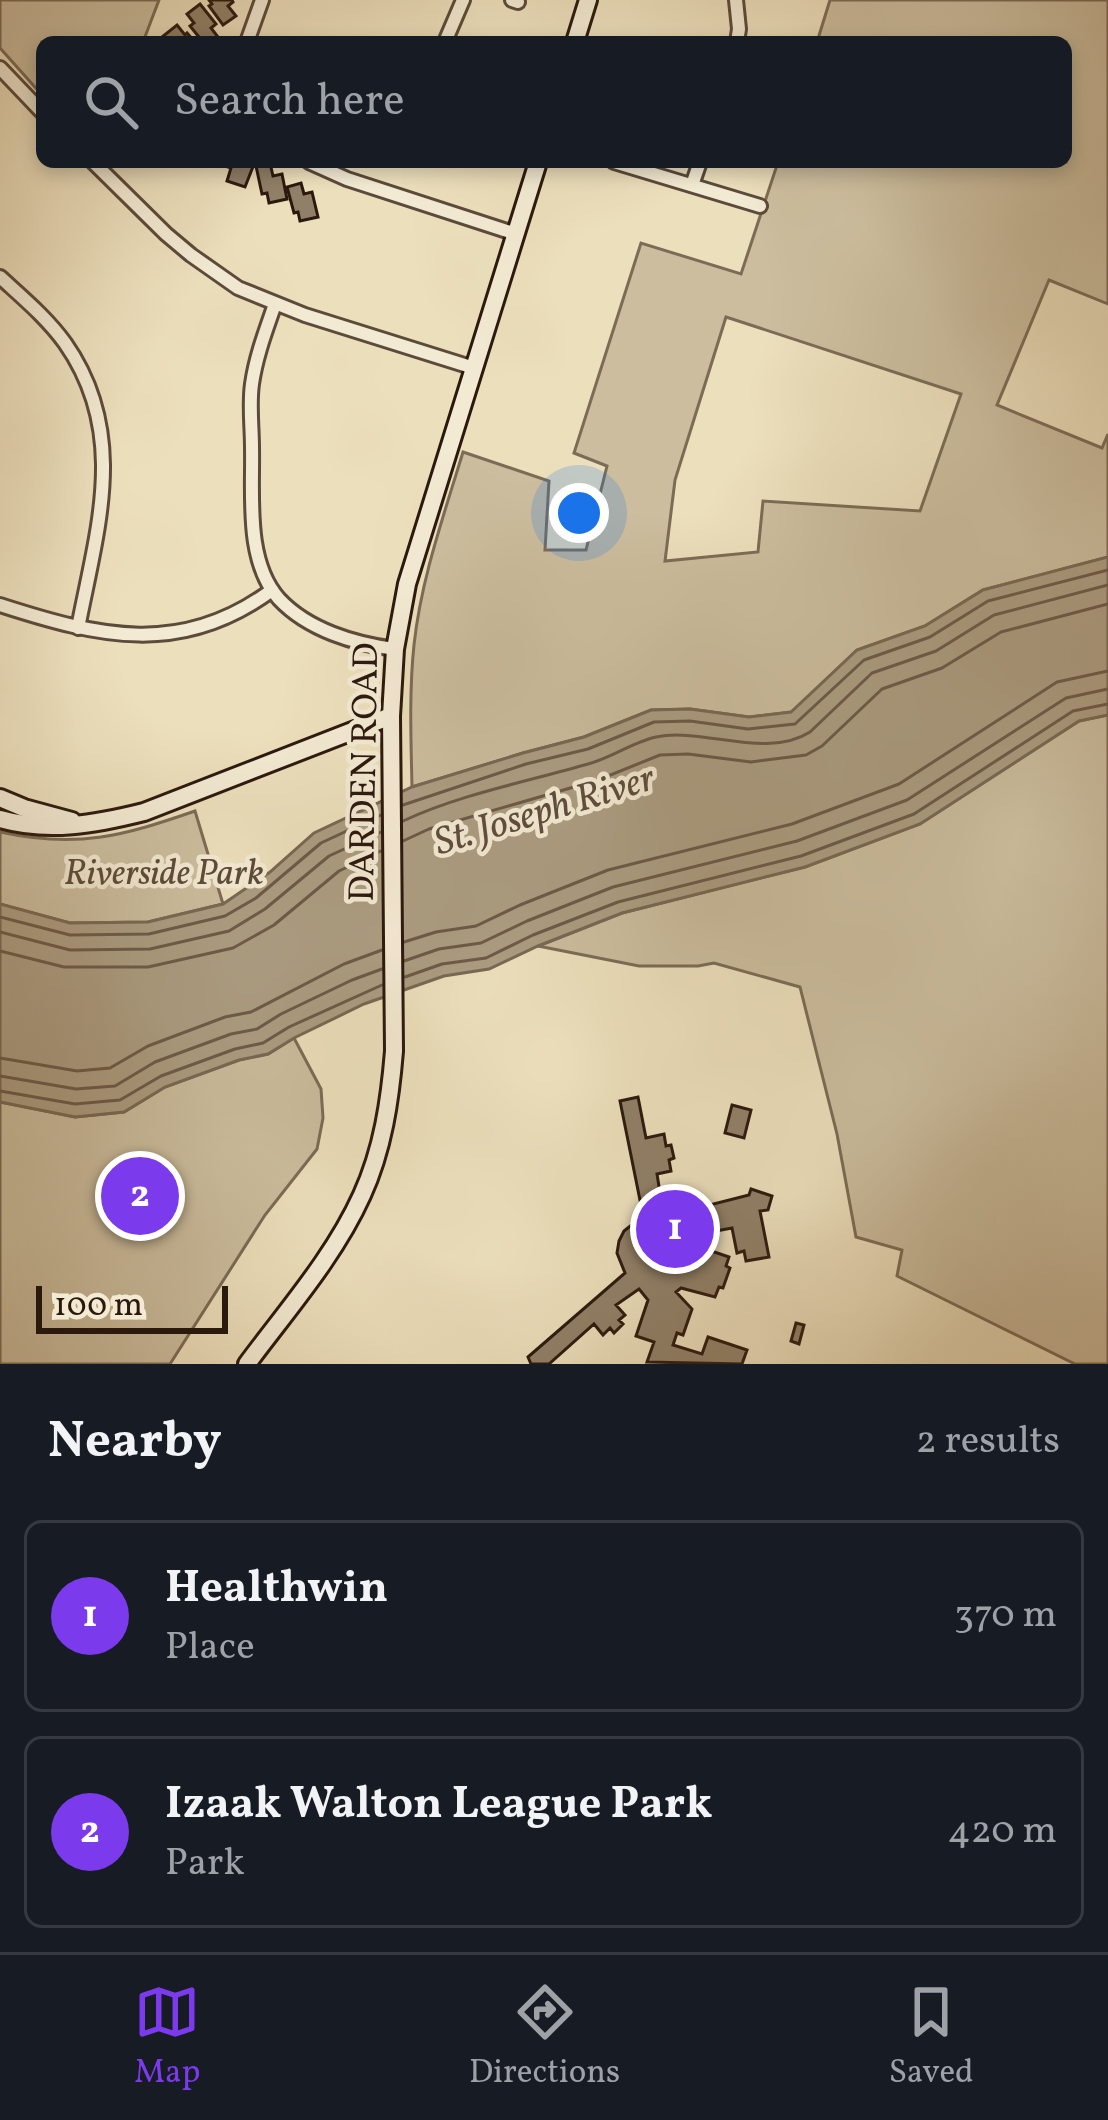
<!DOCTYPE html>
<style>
body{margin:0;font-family:Vollkorn,serif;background:#20242c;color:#f1f3f6}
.scale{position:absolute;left:36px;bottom:30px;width:192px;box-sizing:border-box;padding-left:12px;border:6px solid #2c190e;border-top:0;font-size:33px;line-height:42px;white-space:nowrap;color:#2c190e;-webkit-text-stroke:9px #f3ead3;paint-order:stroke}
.you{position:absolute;left:579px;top:513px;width:42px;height:42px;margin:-30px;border:9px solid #fff;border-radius:50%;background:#1a73e8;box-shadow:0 0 0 18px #1a73e833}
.badge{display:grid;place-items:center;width:78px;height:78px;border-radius:50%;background:#7c3aed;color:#fff;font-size:39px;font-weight:700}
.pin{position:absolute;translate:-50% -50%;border:6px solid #fff;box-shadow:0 3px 12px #0006}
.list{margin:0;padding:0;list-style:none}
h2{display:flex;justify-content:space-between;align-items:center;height:156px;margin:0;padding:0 48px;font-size:51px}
h2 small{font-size:39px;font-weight:400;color:#9ea1a6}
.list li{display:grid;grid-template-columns:78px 1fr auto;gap:36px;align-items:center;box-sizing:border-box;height:192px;margin:0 24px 24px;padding:0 24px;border:3px solid #363941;border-radius:18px}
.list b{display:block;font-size:45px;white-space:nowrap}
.list p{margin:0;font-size:39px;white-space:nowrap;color:#9ea1a6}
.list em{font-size:39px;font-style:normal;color:#9ea1a6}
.icon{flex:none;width:66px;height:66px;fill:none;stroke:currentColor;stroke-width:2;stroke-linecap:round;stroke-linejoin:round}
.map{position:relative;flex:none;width:1108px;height:1364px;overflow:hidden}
.search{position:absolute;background:#171b24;box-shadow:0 6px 18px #0003;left:36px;right:36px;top:36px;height:132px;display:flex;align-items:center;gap:30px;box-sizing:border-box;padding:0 42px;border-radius:18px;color:#9ea1a6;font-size:45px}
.sheet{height:588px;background:#171b24}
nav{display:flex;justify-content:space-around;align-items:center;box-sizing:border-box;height:168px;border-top:3px solid #363941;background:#171b24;font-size:33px;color:#9ea1a6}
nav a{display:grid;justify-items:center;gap:6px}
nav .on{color:#7c3aed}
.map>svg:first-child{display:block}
</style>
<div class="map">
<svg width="1108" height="1364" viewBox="0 0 1108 1364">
<rect width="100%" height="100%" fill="#ecdfbc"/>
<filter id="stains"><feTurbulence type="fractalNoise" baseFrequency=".00167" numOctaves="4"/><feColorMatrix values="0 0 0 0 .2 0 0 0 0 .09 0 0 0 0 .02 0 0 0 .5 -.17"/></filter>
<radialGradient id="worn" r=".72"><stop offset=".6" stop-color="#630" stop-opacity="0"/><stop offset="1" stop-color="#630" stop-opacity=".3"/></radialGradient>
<!-- green -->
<g fill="#cbbd9e" stroke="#7c6b56" stroke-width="3" fill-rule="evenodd">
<polygon points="0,0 159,0 143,42 42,42 42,95 0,48"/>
<path d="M830 0H1108V304L1049 280 997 405 1102 448 1108 434V557L983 590 925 626 857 650 792 712 749 717 690 709 651 710 584 737 523 753 412 787C411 740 409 692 414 645 421 579 444 515 463 452L549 481 545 550H586L607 466 574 453 641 243 741 274 778 162H1066V42H817ZM726 317 961 394 920 511 763 501 758 552 665 561 675 480Z"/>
<polygon points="1108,715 1108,1364 1075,1364 897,1276 902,1250 856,1237 837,1134 800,987 714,963 698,966 639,966 538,946 622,913 805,867 920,824 1079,721"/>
<path d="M195 811 223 904 148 922 70 923 0 904V832C77 849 123 836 195 811Z"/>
<polygon points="294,1038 321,1089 323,1118 317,1149 265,1215 170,1364 0,1364 0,1102 75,1117 124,1112 165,1087 239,1060 268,1054"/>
</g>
<!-- water -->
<polygon fill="#ab9c81" stroke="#786853" stroke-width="3" points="1108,557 1108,715 1079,721 920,824 805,867 622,913 538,946 489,969 444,976 364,1004 294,1038 268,1054 239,1060 165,1087 124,1112 75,1117 0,1102 0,904 70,923 148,922 223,904 270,872 314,833 412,787 523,753 584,737 651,710 690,709 749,717 791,712 857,650 925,626 983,590"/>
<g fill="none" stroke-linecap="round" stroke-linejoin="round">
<!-- shore -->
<g stroke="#6c5a48" stroke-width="3">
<polyline points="403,805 526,764 588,749 654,722 690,721 748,729 795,724 864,660 930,637 988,601 1108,570"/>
<path d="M403 821C461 794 526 782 588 764 611 758 633 742 656 737 703 727 766 760 810 732L872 673 936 651 994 615 1108 585"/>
<polyline points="403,841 429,829 598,780 660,755 688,754 751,762 806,755 822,746 882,689 942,668 1001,632 1108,604"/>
<polyline points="0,917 70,935 149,934 225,916 256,898 321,843 381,815"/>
<polyline points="0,932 70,950 150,949 229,931 265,909 329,856 381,832"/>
<polyline points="404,942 436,932 476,926 520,905 608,870 792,824 899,784 1057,682 1108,671"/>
<polyline points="0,951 64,967 148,967 233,948 274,925 339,871 381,851"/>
<polyline points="404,961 439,949 481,943 527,921 613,887 797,841 907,800 1066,698 1108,689"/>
<polyline points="405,977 442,964 486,958 533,935 618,902 801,856 914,814 1073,711 1108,704"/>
<polyline points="0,1058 77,1071 110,1068 148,1046 225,1017 251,1012 344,964 382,950"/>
<polyline points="0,1076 76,1089 115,1086 155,1062 231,1034 257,1029 281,1014 352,980 382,969"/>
<polyline points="0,1091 75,1104 120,1100 161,1076 235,1049 263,1043 289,1027 382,985"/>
</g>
</g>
<!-- building -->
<g fill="#908068" stroke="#2c190e" stroke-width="3">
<polygon points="209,0 232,0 233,2 228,6 236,16 223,25 209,6 212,4"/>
<polygon points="200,4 216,24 211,28 218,37 212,42 203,42 190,26 194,23 187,14"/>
<polygon points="177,25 185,35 187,33 195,42 166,42 162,37"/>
<polygon points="229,162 254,164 245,187 227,181 231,168 228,167"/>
<polygon points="270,163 273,176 282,174 287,199 269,203 267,193 262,194 256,166"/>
<polygon points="301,183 304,194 312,192 318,217 300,221 298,212 294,213 287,187"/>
<polygon points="638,1097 646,1138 664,1134 666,1146 671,1145 674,1158 669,1160 671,1171 657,1174 662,1205 696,1198 698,1208 749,1195 751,1189 772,1196 768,1210 760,1211 769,1257 746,1261 744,1251 737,1253 732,1228 684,1237 685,1242 729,1257 726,1266 730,1268 723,1288 719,1287 715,1297 681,1288 676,1292 692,1309 683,1335 677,1333 673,1345 702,1354 708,1337 747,1350 742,1364 647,1362 654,1342 636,1336 648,1300 639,1289 616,1305 625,1315 619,1320 623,1324 614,1333 610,1328 603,1335 594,1324 549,1364 531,1364 528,1357 625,1273 617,1253 619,1241 624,1231 634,1223 644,1220 620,1101"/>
<polygon points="732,1105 751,1110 744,1138 725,1133"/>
<polygon points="796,1323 804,1325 799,1344 791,1341"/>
</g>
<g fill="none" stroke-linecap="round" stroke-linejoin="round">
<!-- street casing -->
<g stroke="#5c4a3a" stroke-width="18">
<g id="street">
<polyline points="512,0 518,2"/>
<polyline points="736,0 739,29 737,42"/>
<polyline points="247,42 262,0"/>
<polyline points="445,42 463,0"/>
<polyline points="0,68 42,112"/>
<polyline points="93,162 166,234 191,255 238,288 305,315 474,368"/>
<polyline points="309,162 347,179 516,234"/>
<polyline points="614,162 760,206"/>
<polyline points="692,185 700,162"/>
<path d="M0 277C23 298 47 318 65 343 129 434 97 529 78 628"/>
<path d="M275 304C266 330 256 356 252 384 249 405 252 426 252 448 253 495 245 561 279 599 308 630 355 644 395 649"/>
<path d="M0 605C99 637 182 657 272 590"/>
</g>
</g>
<!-- secondary casing -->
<g stroke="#2c190e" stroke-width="22">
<g id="secondary">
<polyline points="575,42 588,0"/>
<polyline points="0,798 24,808 72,821"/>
<path d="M0 819C48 833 96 824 144 812L391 716"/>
<path d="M247 1364C287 1310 334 1257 362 1195 383 1149 390 1100 394 1051L391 716 395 649 407 584 538 162"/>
</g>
</g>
<!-- street -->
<use href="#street" stroke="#f3ead3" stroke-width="12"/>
<!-- secondary -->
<use href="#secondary" stroke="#f3ead3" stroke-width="16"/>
</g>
<g text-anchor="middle" stroke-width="9" stroke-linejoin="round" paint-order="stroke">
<!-- street labels -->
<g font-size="36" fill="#2c190e" stroke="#f3ead3">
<text transform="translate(362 772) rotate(-89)" y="13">DARDEN ROAD</text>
</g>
<!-- park labels -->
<g font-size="36" font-style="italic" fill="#5c4a39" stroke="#f3ead3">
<text x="164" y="884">Riverside Park</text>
</g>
<!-- water labels -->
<g font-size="39" font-style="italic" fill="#5f4d3c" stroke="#f3ead3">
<text transform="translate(544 808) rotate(-17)" y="14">St. Joseph River</text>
</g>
</g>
<rect width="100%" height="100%" filter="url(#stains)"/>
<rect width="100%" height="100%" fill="url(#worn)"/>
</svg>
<div class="scale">100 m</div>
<div class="you"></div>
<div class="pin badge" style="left:675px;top:1229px">1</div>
<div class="pin badge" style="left:140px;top:1196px">2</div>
<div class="search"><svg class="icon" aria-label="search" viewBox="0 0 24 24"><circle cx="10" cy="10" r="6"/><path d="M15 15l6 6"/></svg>Search here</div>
</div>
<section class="sheet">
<h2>Nearby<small>2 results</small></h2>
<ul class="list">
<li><span class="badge">1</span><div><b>Healthwin</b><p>Place</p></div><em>370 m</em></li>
<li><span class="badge">2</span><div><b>Izaak Walton League Park</b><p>Park</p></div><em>420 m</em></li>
</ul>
</section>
<nav>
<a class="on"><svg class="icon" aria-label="map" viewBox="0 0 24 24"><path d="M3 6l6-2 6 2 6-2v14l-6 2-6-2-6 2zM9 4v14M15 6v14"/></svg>Map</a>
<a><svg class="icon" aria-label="directions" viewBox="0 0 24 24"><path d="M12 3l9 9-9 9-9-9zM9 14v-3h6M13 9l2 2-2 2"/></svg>Directions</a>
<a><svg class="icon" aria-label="saved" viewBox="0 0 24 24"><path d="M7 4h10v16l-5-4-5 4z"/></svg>Saved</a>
</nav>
